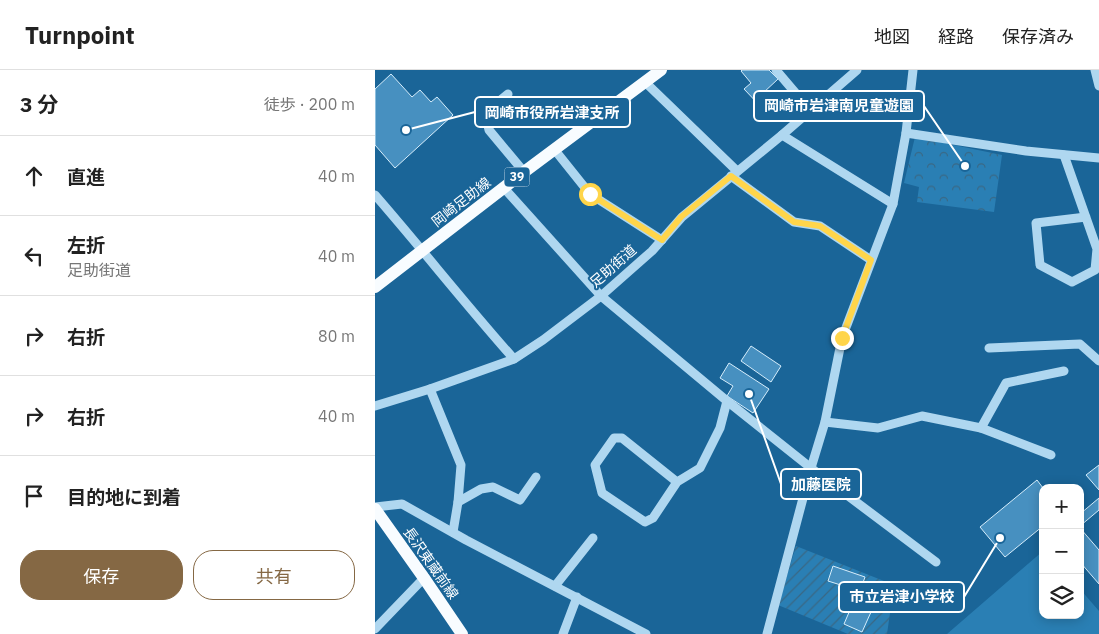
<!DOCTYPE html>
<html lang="ja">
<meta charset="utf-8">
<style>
body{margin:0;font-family:"IBM Plex Sans","Noto Sans JP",sans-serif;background:#f2f2f2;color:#222}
.controls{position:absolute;right:15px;bottom:15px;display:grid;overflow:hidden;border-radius:10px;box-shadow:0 2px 12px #0003}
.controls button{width:45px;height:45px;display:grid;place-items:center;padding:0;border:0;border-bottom:1px solid #e0e0e0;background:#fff;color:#222;font:25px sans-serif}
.stop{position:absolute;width:15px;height:15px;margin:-11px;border:4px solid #ffd54a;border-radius:50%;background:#fff}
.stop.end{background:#ffd54a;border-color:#fff;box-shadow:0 1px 5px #0008}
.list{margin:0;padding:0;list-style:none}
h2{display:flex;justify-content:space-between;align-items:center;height:65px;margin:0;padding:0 20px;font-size:21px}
h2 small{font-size:16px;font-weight:400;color:#767676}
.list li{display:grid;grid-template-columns:32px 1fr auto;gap:15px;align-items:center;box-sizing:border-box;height:80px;padding:0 20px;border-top:1px solid #e0e0e0}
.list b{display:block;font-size:19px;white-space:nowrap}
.list p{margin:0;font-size:16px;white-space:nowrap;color:#767676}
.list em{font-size:16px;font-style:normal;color:#767676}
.actions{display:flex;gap:10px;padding:15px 20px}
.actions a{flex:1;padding:11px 0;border:1px solid #856844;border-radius:20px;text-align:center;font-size:18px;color:#856844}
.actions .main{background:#856844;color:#fff}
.icon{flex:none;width:28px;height:28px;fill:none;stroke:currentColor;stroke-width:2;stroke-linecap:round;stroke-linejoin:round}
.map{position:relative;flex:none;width:724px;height:564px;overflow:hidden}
header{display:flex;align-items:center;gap:30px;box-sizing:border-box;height:70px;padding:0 25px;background:#fff;border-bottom:1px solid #e0e0e0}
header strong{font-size:24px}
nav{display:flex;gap:28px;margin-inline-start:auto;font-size:18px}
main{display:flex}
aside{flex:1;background:#fff}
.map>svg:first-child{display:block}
</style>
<header>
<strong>Turnpoint</strong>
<nav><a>地図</a><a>経路</a><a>保存済み</a></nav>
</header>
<main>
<aside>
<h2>3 分<small>徒歩 · 200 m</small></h2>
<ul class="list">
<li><svg class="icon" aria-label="ahead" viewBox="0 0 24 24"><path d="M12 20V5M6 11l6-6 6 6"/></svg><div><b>直進</b></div><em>40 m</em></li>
<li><svg class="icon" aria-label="left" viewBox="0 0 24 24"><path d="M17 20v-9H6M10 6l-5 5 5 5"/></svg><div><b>左折</b><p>足助街道</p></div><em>40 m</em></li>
<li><svg class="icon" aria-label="right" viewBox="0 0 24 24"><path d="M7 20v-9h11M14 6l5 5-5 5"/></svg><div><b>右折</b></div><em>80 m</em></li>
<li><svg class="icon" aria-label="right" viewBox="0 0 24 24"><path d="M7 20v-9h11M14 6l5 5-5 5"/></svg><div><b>右折</b></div><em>40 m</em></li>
<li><svg class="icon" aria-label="arrive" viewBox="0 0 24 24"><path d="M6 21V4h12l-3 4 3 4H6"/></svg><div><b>目的地に到着</b></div></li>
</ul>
<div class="actions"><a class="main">保存</a><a>共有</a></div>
</aside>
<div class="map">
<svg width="724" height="564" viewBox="0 0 724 564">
<defs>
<pattern id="forest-crowns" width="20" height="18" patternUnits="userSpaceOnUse" patternTransform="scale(1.25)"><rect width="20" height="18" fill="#2a7fb4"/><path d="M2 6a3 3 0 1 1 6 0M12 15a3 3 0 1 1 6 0" fill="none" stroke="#396885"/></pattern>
<pattern id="garden-furrows" width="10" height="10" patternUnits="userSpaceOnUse" patternTransform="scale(1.25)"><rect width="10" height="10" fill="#2a7fb4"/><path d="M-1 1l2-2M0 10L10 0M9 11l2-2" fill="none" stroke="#396885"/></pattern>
</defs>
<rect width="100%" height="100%" fill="#1a6598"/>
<!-- forest -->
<polygon fill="url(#forest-crowns)" points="540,67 627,85 619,142 542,132 544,117 529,113"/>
<!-- garden -->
<polygon fill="url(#garden-furrows)" points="421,476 519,515 512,564 473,564 403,535"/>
<!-- pitch -->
<polygon fill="#2a7fb4" points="668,481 668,545 705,545 705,519 724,541 724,564 572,564"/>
<!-- building -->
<g fill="#4790c0" stroke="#d6edfb">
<polygon points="367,0 394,0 403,9 387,24 394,32 387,38 369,19 376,13 366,1"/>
<polygon points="16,4 37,27 45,20 56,32 62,27 78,45 20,98 0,75 0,19"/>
<polygon points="376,276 406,296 396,312 366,291"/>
<polygon points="354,293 394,319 378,343 352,326 358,316 345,308"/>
<polygon points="724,395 724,420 711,405"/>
<polygon points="662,410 668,418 668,456 630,487 605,457"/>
<polygon points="724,428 724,440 705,456 705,444"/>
<polygon points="705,458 724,480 724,514 705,492"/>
<polygon points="458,496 490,507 485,521 453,511"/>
<polygon points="478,533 496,542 487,562 469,554"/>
</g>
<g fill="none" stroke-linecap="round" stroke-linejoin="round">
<!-- minor -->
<g stroke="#afd7f0" stroke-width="9">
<polyline points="401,0 435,40"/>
<polyline points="720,0 724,16"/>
<polyline points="270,12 362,101"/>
<polyline points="133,24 110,43 114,60 149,102"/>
<polyline points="531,63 651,81 724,88"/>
<polyline points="407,65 518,134"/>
<polyline points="179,79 215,124 287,170"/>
<polyline points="689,85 722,179 720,200 697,212 665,195 661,153 711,147"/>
<polyline points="356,106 419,152 445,156 496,190"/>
<polyline points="129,118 226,226 352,331 436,398 561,492"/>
<path d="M0 125C47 179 91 235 139 289"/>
<polyline points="614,278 705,274 724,291"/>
<polyline points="55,319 86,395 83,432 78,462"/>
<polyline points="0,336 55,319 139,289 168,270 226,226 277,181 307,147 407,65 482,0"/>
<polyline points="450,352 503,358 547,346 606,358"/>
<polyline points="676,385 606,358 631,313 689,301"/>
<polyline points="302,412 247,368 239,368 220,395 227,423 270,452 278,448 302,412 325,398 345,358 352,331"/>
<polyline points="83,432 106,419 118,417 145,430 161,407"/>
<polyline points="0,437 27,434 91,470 271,564"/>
<polyline points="180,516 218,468"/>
<polyline points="0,559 49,508"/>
<polyline points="188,564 202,527"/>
<polyline points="392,564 436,398 450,352 467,268 518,134 531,63 538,0"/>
</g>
<!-- major -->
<g stroke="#f8fcff" stroke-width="12">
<polyline points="0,217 149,102 286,0"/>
<polyline points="0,439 49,508 87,564"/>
</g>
</g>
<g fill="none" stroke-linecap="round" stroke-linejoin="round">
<!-- route -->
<polyline stroke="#ffd54a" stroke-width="6" points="215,124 287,170 306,147 356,106 419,152 445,156 496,190 467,268"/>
</g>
<g text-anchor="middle" stroke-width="4" stroke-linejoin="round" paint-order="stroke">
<!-- shield labels -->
<rect fill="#1a6598" stroke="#bad1e0" stroke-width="1" x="129.5" y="97.5" width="25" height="19" rx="4"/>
<g font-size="12" font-weight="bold" fill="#fff">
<text x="142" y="111">39</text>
</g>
<!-- street labels -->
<g font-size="14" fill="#fff" stroke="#1a6598">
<text transform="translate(86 132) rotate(-38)" y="5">岡崎足助線</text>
<text transform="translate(238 196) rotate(-41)" y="5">足助街道</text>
<text transform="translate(56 493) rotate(55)" y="5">長沢東蔵前線</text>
</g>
</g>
<!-- callouts -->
<path fill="none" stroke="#fff" stroke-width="2" d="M590 96L549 36M31 60L100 42M374 324L406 414M625 468L589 527"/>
<g fill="#fff" stroke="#1a6598" stroke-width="2">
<circle cx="590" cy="96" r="5"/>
<circle cx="31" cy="60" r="5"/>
<circle cx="374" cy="324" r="5"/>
<circle cx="625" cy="468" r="5"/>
</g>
<g fill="#1a6598" stroke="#fff" stroke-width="2">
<rect x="379" y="21" width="170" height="30" rx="5"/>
<rect x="100" y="27" width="155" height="30" rx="5"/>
<rect x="406" y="399" width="80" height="30" rx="5"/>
<rect x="464" y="512" width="125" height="30" rx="5"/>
</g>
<g font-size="15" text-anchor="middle" font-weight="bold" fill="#fff">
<text x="464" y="41">岡崎市岩津南児童遊園</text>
<text x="177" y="48">岡崎市役所岩津支所</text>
<text x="446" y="420">加藤医院</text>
<text x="527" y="532">市立岩津小学校</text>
</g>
</svg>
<div class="controls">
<button>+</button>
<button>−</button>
<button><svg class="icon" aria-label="layers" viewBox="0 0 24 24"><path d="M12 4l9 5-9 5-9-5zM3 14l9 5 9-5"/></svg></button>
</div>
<div class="stop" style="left:215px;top:124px"></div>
<div class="stop end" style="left:467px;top:268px"></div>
</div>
</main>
